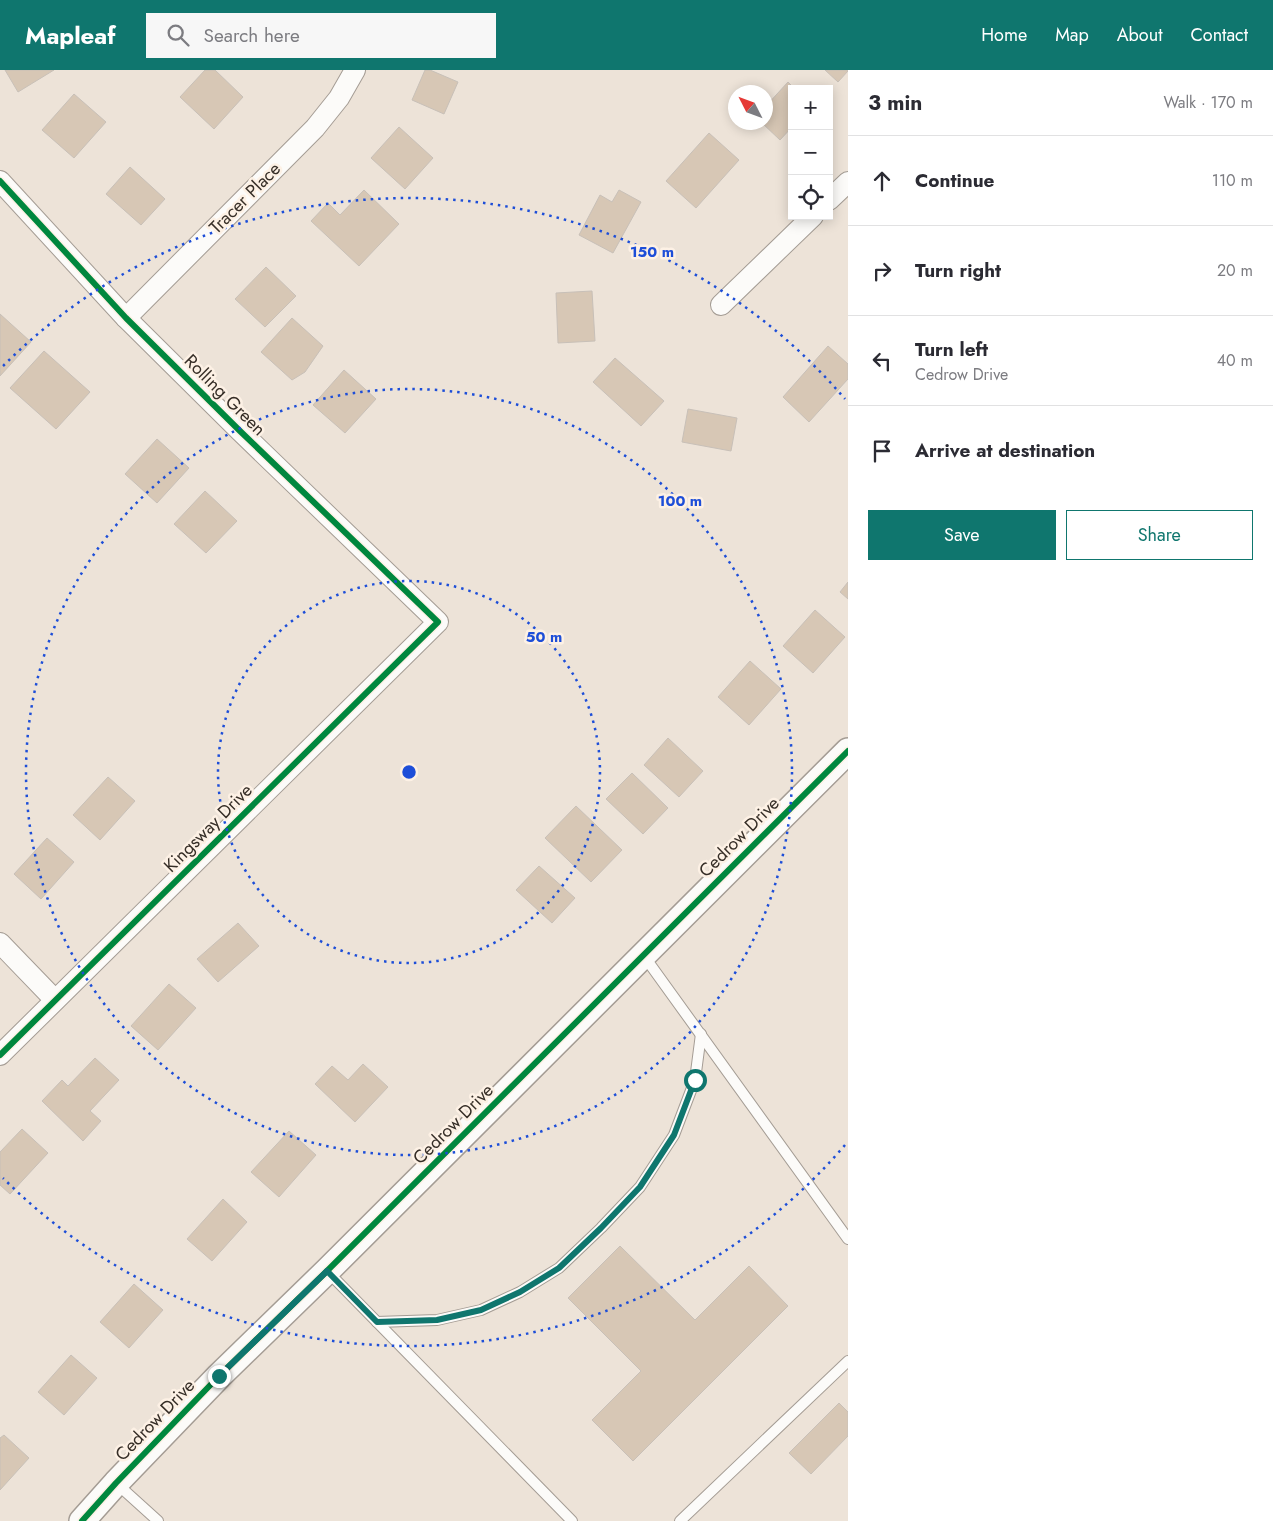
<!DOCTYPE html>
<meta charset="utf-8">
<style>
body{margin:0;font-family:Jost,sans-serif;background:#f7f7f7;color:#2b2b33}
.controls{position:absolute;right:15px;top:15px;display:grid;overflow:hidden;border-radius:0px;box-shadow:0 2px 12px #0003}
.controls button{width:45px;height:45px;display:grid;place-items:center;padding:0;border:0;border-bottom:1px solid #e1e1e2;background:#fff;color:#2b2b33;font:25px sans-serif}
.compass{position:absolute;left:728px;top:15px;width:45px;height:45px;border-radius:50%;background:#fff;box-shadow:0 2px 12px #0003;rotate:312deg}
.stop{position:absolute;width:15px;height:15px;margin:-11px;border:4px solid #0f766e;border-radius:50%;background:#fff}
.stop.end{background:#0f766e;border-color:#fff;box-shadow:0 1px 5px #0008}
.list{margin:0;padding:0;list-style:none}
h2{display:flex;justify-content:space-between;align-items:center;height:65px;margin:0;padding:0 20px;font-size:21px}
h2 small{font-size:16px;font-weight:400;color:#7c7c81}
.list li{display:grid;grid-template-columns:32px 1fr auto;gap:15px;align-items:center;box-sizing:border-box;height:90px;padding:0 20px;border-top:1px solid #e1e1e2}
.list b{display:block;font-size:19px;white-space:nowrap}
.list p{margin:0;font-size:16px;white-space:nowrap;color:#7c7c81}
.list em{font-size:16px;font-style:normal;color:#7c7c81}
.actions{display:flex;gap:10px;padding:15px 20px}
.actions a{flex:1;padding:11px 0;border:1px solid #0f766e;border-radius:0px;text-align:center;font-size:18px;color:#0f766e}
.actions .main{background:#0f766e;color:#fff}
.icon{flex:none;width:28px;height:28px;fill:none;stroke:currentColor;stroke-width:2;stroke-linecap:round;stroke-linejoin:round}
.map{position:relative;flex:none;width:848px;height:1451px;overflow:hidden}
header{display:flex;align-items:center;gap:30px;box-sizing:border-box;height:70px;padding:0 25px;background:#0f766e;color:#fff}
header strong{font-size:24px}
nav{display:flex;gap:28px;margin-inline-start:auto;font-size:18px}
.search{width:350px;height:45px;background:#f7f7f7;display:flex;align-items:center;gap:12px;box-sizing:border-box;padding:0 18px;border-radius:0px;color:#7c7c81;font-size:19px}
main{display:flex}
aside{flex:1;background:#fff}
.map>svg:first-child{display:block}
</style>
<header>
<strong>Mapleaf</strong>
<div class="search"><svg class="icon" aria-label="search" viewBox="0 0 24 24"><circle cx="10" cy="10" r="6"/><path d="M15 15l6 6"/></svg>Search here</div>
<nav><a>Home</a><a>Map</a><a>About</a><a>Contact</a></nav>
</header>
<main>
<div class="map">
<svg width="848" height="1451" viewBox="0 0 848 1451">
<rect width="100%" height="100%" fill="#ede3d8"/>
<!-- building -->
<g fill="#d7c7b5" stroke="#c8c0b8">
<polygon points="5,0 54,0 18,22"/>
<polygon points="205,0 215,0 243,27 214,59 180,27"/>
<polygon points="425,0 430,0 458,12 444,44 412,30"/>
<polygon points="825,0 848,0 848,1 838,12"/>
<polygon points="788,12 795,19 792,19 792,57 780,70 761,52 766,52 766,36"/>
<polygon points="74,24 106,52 74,88 42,60"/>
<polygon points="399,57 433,88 405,119 371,88"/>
<polygon points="709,63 739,90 696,138 666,111"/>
<polygon points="130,97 165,129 141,155 106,124"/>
<polygon points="364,120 399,154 359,196 311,151 328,133 340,145"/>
<polygon points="619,120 641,132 613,183 579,165 600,125 612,132"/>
<polygon points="266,197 296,226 265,257 235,229"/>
<polygon points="592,221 595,271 558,273 556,223"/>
<polygon points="0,244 31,272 0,306"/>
<polygon points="292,248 323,276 305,302 292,310 261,282"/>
<polygon points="828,276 848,294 848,309 809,352 783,327"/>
<polygon points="44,281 90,322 56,359 10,318"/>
<polygon points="615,288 664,331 641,356 593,312"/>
<polygon points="344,300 376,329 345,363 313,335"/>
<polygon points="688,339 737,348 731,381 682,372"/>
<polygon points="157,369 189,398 157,433 125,404"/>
<polygon points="205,421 237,451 206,483 174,454"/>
<polygon points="848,512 848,529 840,522"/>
<polygon points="815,540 845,567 813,603 783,576"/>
<polygon points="750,591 781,619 749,655 718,627"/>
<polygon points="668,668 703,701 679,727 644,695"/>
<polygon points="632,703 668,738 643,764 606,729"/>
<polygon points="108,707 135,731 100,770 73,745"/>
<polygon points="576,736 622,780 591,812 545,768"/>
<polygon points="47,768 74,792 41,829 14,804"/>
<polygon points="539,796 575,828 552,853 516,820"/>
<polygon points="238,853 259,876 218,912 197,889"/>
<polygon points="169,914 196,938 158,980 131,956"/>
<polygon points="95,988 119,1010 90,1041 101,1051 83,1071 42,1031 62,1010 68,1016"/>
<polygon points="363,994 388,1017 355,1052 315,1014 332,996 348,1010"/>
<polygon points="22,1059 48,1083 10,1124 0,1115 0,1082"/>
<polygon points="289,1061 316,1085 279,1127 251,1102"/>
<polygon points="223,1129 247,1152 212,1191 187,1169"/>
<polygon points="620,1176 695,1250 749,1196 788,1236 633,1391 592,1350 641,1301 568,1228"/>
<polygon points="134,1214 163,1240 129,1278 100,1252"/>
<polygon points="71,1285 97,1308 64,1345 38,1322"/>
<polygon points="839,1333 848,1342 848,1366 811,1404 789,1383"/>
<polygon points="4,1365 29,1388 0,1420 0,1368"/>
</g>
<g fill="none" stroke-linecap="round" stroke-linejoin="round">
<!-- service casing -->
<g stroke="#a49c94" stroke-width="12">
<g id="service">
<polyline points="644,886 848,1169"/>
<polyline points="328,1202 572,1451"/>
<polyline points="377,1252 437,1250 481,1240 520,1222 559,1198 601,1158 640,1117 674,1065 695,1010 701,964"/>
<polyline points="116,1413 158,1451"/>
<polyline points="680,1451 848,1291"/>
</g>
</g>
<!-- minor casing -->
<g stroke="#a49c94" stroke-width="22">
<g id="minor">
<polyline points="0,111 126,248 240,361 438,552 0,985"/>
<polyline points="829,130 848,112"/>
<polyline points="721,235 813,146"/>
<polyline points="126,248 315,58 339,28 355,0"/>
<polyline points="0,873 55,930"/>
</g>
</g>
<!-- tertiary casing -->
<g stroke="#a49c94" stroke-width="28">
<polyline id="tertiary" points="82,1451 116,1413 219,1306 327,1201 848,681"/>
</g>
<!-- service -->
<use href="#service" stroke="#fcfbf9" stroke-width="10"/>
<!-- minor -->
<use href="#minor" stroke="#fcfbf9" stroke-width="20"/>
<!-- tertiary -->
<use href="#tertiary" stroke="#fcfbf9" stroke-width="25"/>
<!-- cycleway casing -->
<g stroke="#fdf1e5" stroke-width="9">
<g id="cycleway">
<polyline points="0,111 126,248 240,361 438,552 0,985"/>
<polyline points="82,1451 116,1413 219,1306 327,1201 848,681"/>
</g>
</g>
<!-- cycleway -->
<use href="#cycleway" stroke="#00873e" stroke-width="6"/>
</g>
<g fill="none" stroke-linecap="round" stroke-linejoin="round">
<!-- route -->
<polyline stroke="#0f766e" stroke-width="6" points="219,1306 327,1201 377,1252 437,1250 481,1240 520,1222 559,1198 601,1158 640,1117 674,1065 695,1010"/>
</g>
<!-- distance rings -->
<g fill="none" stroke="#1d4ed8" stroke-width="2.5" stroke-dasharray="2.5 5">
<circle cx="409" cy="702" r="191"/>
<circle cx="409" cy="702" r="383"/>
<path d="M845 1075A574 574 0 0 1 3 1108M3 296A574 574 0 0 1 845 329"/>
</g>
<g text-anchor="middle" stroke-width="5" stroke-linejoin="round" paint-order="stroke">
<!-- street labels -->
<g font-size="18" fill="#362e27" stroke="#fdf1e5">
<text transform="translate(245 128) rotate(-45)" y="6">Tracer Place</text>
<text transform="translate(225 325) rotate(45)" y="6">Rolling Green</text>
<text transform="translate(208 758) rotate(-45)" y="6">Kingsway Drive</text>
<text transform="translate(739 767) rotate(-45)" y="6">Cedrow Drive</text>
<text transform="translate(453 1054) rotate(-45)" y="6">Cedrow Drive</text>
<text transform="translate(155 1350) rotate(-46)" y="6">Cedrow Drive</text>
</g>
</g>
<circle cx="409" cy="702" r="8" fill="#1d4ed8" stroke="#fdf1e5" stroke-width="2.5"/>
<g font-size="15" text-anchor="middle" font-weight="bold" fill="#1d4ed8" stroke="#fdf1e5" stroke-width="5" stroke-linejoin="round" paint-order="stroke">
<text x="652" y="187">150 m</text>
<text x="680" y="436">100 m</text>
<text x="544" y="572">50 m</text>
</g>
</svg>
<div class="controls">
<button>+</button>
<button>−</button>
<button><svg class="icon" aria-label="locate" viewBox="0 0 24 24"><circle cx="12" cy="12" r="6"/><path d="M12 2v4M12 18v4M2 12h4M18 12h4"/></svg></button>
</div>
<svg class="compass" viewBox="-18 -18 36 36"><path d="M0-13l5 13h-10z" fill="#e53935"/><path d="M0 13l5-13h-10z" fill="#7c7c81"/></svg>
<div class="stop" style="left:695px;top:1010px"></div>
<div class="stop end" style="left:219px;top:1306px"></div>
</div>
<aside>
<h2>3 min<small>Walk · 170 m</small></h2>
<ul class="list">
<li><svg class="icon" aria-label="ahead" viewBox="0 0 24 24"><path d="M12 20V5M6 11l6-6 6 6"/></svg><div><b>Continue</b></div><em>110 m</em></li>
<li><svg class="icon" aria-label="right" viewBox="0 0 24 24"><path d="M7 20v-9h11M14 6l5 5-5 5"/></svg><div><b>Turn right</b></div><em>20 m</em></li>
<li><svg class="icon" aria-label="left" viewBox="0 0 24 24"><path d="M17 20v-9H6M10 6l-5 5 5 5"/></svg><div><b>Turn left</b><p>Cedrow Drive</p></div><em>40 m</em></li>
<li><svg class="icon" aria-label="arrive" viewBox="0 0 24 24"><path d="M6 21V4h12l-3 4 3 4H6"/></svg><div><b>Arrive at destination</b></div></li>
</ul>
<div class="actions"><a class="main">Save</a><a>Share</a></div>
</aside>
</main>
